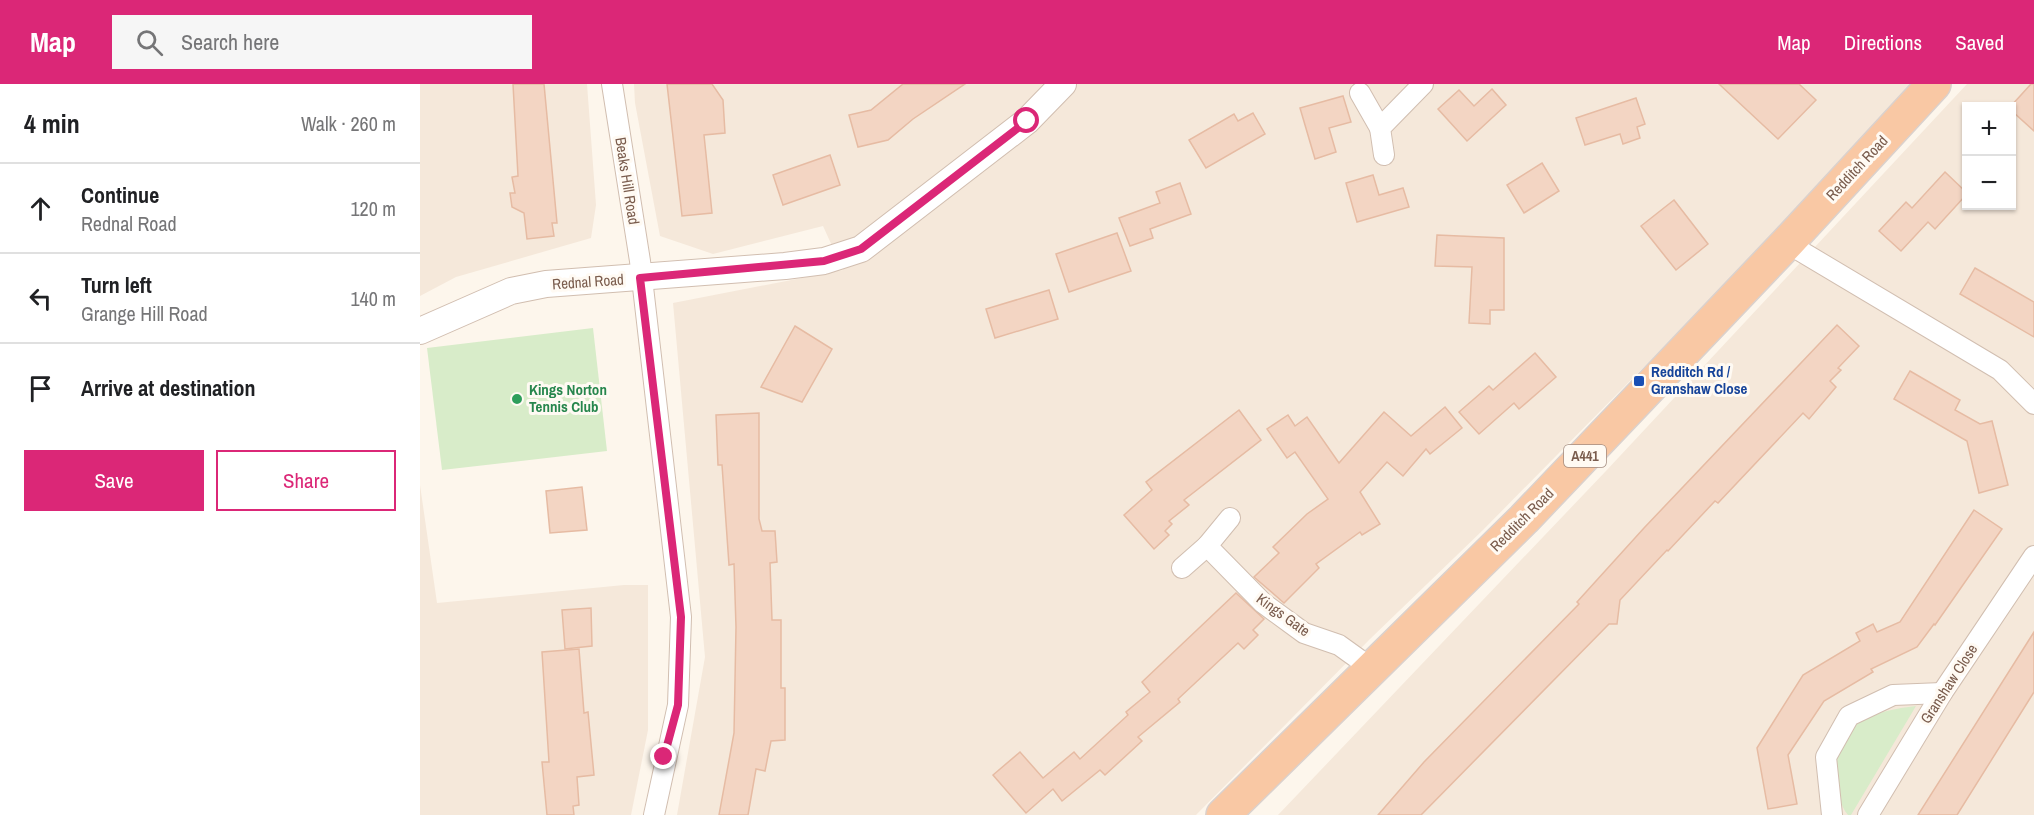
<!DOCTYPE html>
<meta charset="utf-8">
<style>
body{margin:0;font-family:"Archivo Narrow",sans-serif;background:#f6f6f6;color:#202124}
.controls{position:absolute;right:18px;top:18px;display:grid;overflow:hidden;border-radius:0px;box-shadow:0 2px 4px #0004}
.controls button{width:54px;height:54px;display:grid;place-items:center;padding:0;border:0;border-bottom:2px solid #e0e0e0;background:#fff;color:#202124;font:30px sans-serif}
.stop{position:absolute;width:18px;height:18px;margin:-14px;border:4px solid #db2777;border-radius:50%;background:#fff}
.stop.end{background:#db2777;border-color:#fff;box-shadow:0 2px 6px #0008}
.list{margin:0;padding:0;list-style:none}
h2{display:flex;justify-content:space-between;align-items:center;height:78px;margin:0;padding:0 24px;font-size:26px}
h2 small{font-size:20px;font-weight:400;color:#757577}
.list li{display:grid;grid-template-columns:39px 1fr auto;gap:18px;align-items:center;box-sizing:border-box;height:90px;padding:0 24px;border-top:2px solid #e0e0e0}
.list b{display:block;font-size:22px;white-space:nowrap}
.list p{margin:0;font-size:20px;white-space:nowrap;color:#757577}
.list em{font-size:20px;font-style:normal;color:#757577}
.actions{display:flex;gap:12px;padding:18px 24px}
.actions a{flex:1;padding:14px 0;border:2px solid #db2777;border-radius:0px;text-align:center;font-size:21px;color:#db2777}
.actions .main{background:#db2777;color:#fff}
.icon{flex:none;width:33px;height:33px;fill:none;stroke:currentColor;stroke-width:2;stroke-linecap:round;stroke-linejoin:round}
.map{position:relative;flex:none;width:1614px;height:731px;overflow:hidden}
header{display:flex;align-items:center;gap:36px;box-sizing:border-box;height:84px;padding:0 30px;background:#db2777;color:#fff}
header strong{font-size:28px}
nav{display:flex;gap:33px;margin-inline-start:auto;font-size:21px}
.search{width:420px;height:54px;background:#f6f6f6;display:flex;align-items:center;gap:15px;box-sizing:border-box;padding:0 21px;border-radius:0px;color:#757577;font-size:22px}
main{display:flex}
aside{flex:1;background:#fff}
.map>svg:first-child{display:block}
</style>
<header>
<strong>Map</strong>
<div class="search"><svg class="icon" aria-label="search" viewBox="0 0 24 24"><circle cx="10" cy="10" r="6"/><path d="M15 15l6 6"/></svg>Search here</div>
<nav><a>Map</a><a>Directions</a><a>Saved</a></nav>
</header>
<main>
<aside>
<h2>4 min<small>Walk · 260 m</small></h2>
<ul class="list">
<li><svg class="icon" aria-label="ahead" viewBox="0 0 24 24"><path d="M12 20V5M6 11l6-6 6 6"/></svg><div><b>Continue</b><p>Rednal Road</p></div><em>120 m</em></li>
<li><svg class="icon" aria-label="left" viewBox="0 0 24 24"><path d="M17 20v-9H6M10 6l-5 5 5 5"/></svg><div><b>Turn left</b><p>Grange Hill Road</p></div><em>140 m</em></li>
<li><svg class="icon" aria-label="arrive" viewBox="0 0 24 24"><path d="M6 21V4h12l-3 4 3 4H6"/></svg><div><b>Arrive at destination</b></div></li>
</ul>
<div class="actions"><a class="main">Save</a><a>Share</a></div>
</aside>
<div class="map">
<svg width="1614" height="731" viewBox="0 0 1614 731">
<rect width="100%" height="100%" fill="#fdf6ec"/>
<!-- residential -->
<g fill="#f5e8da" fill-rule="evenodd">
<polygon points="0,0 167,0 176,121 171,154 36,193 0,212"/>
<polygon points="214,0 1496,0 1406,98 1063,446 950,555 776,731 257,731 285,573 253,219 423,186 403,142 293,170 240,152 215,19"/>
<path d="M1547 0H1614V731H858L1185 388ZM1546 22H1592V122H1546Z"/>
<polygon points="0,401 17,519 204,501 228,501 228,646 211,731 0,731"/>
</g>
<!-- green -->
<g fill="#d8ecc9">
<polygon points="173,244 187,367 22,386 7,264"/>
<path d="M1496 622 1431 731H1428C1419 721 1418 705 1417 691 1413 639 1452 627 1496 622Z"/>
</g>
<!-- building -->
<g fill="#f3d5c3" stroke="#e6bba3" stroke-width="1.5">
<polygon points="93,0 124,0 137,139 132,139 134,152 107,155 104,129 92,123 90,109 95,109 92,93 98,92"/>
<polygon points="247,0 292,0 303,16 305,49 284,51 292,129 262,132"/>
<polygon points="483,0 545,0 493,35 468,56 438,63 429,31 451,26"/>
<polygon points="1299,0 1379,0 1396,16 1358,55"/>
<polygon points="1611,0 1614,0 1614,47 1592,27 1591,22"/>
<polygon points="1072,5 1086,21 1047,57 1018,25 1039,6 1054,22"/>
<polygon points="923,12 931,38 909,44 916,68 895,75 880,24"/>
<polygon points="1216,14 1225,40 1217,43 1220,54 1203,60 1200,50 1165,61 1156,34"/>
<polygon points="833,29 845,50 786,84 769,56 814,30 818,37"/>
<polygon points="410,71 420,101 363,121 353,91"/>
<polygon points="1122,79 1139,107 1104,129 1087,101"/>
<polygon points="1525,88 1546,108 1546,111 1515,145 1508,138 1481,167 1459,147 1486,118 1492,124"/>
<polygon points="953,91 959,111 983,104 989,123 937,138 926,99"/>
<polygon points="760,99 771,130 730,145 733,154 710,162 699,134 740,119 736,108"/>
<polygon points="1254,116 1288,160 1256,186 1221,142"/>
<polygon points="697,149 711,187 649,208 636,170"/>
<polygon points="1017,151 1084,154 1084,226 1070,226 1070,240 1049,239 1052,183 1015,182"/>
<polygon points="1555,184 1614,218 1614,253 1540,210"/>
<polygon points="629,206 638,235 575,254 566,225"/>
<polygon points="1417,241 1439,262 1418,284 1421,286 1410,297 1416,303 1389,335 1383,329 1298,419 1295,417 1248,467 1247,466 1200,516 1197,540 1189,540 1001,731 958,731 1004,678 1159,520 1157,518 1224,444"/>
<polygon points="375,242 412,265 382,318 341,303"/>
<polygon points="1115,269 1136,293 1099,325 1094,319 1059,350 1039,328 1069,302 1073,306"/>
<polygon points="1490,287 1540,316 1535,326 1560,340 1572,337 1588,401 1559,409 1547,357 1474,315"/>
<polygon points="1025,323 1042,344 1010,370 1006,365 983,392 967,378 940,408 960,440 942,451 940,448 896,480 899,484 864,519 834,493 859,469 853,463 887,430 908,415 875,368 867,374 847,345 868,331 875,342 887,333 919,379 964,328 991,352"/>
<polygon points="819,326 841,356 764,416 769,421 749,437 752,440 745,447 749,451 734,465 704,431 732,406 726,398"/>
<polygon points="339,329 339,435 342,447 355,447 357,478 350,479 352,536 361,536 361,604 365,604 365,656 351,657 345,687 336,685 328,731 299,731 314,649 316,543 314,480 309,481 302,381 298,381 296,331"/>
<polygon points="162,403 167,446 130,449 126,407"/>
<polygon points="1554,426 1582,445 1515,541 1514,540 1497,563 1451,585 1453,588 1404,617 1368,671 1377,720 1348,725 1337,664 1383,591 1440,557 1436,549 1453,540 1457,548 1480,538"/>
<polygon points="816,509 844,535 833,546 838,551 824,565 818,559 758,615 760,618 718,653 722,657 685,691 680,686 642,717 633,705 606,729 573,691 600,668 623,694 654,668 660,675 708,631 706,628 730,608 722,598"/>
<polygon points="171,524 172,562 145,565 142,526"/>
<polygon points="1614,548 1614,608 1537,731 1498,731"/>
<polygon points="159,565 164,629 168,628 174,691 157,693 159,721 153,722 154,731 127,731 122,678 129,678 122,568"/>
</g>
<g fill="none" stroke-linecap="round" stroke-linejoin="round">
<!-- minor casing -->
<g stroke="#d1beb0" stroke-width="22">
<g id="minor">
<polyline points="192,0 220,177 261,533 258,621 234,731"/>
<polyline points="940,9 960,44"/>
<polyline points="964,71 960,44 1003,0"/>
<polyline points="1367,159 1580,286 1614,320"/>
<polyline points="787,462 843,519 884,549 919,561 951,584"/>
<polyline points="762,484 787,462 810,434"/>
<polyline points="1412,731 1406,673 1429,632 1473,611 1522,609"/>
<polyline points="1448,731 1522,609 1614,472"/>
</g>
</g>
<!-- tertiary casing -->
<g stroke="#d1beb0" stroke-width="28">
<polyline id="tertiary" points="0,247 91,207 126,200 365,182 404,177 441,165 607,37 643,0"/>
</g>
<!-- trunk casing -->
<g stroke="#dad1cd" stroke-width="36">
<polyline id="trunk" points="803,731 1104,435 1367,159 1514,0"/>
</g>
<!-- minor -->
<use href="#minor" stroke="#fff" stroke-width="20"/>
<!-- tertiary -->
<use href="#tertiary" stroke="#fff" stroke-width="26"/>
<!-- trunk -->
<use href="#trunk" stroke="#f9c8a4" stroke-width="33"/>
</g>
<g fill="none" stroke-linecap="round" stroke-linejoin="round">
<!-- route -->
<polyline stroke="#db2777" stroke-width="8" points="244,673 258,621 261,533 220,194 404,177 441,165 607,37"/>
</g>
<!-- markers -->
<rect fill="#1a4fb4" stroke="#fffaf3" stroke-width="2" x="1213" y="291" width="12" height="12" rx="3"/>
<circle fill="#2e9e5b" stroke="#fffaf3" stroke-width="2" cx="97" cy="315" r="6"/>
<g text-anchor="middle" stroke-width="6" stroke-linejoin="round" paint-order="stroke">
<!-- shield labels -->
<rect fill="#fffaf3" stroke="#a28b7f" stroke-width="1.5" x="1144" y="361" width="42" height="22" rx="4.5"/>
<g font-size="14" font-weight="bold" fill="#7a5c4d">
<text x="1165" y="377">A441</text>
</g>
<!-- street labels -->
<g font-size="15" fill="#7a5c4d" stroke="#fffaf3">
<text transform="translate(1437 84) rotate(-47)" y="5">Redditch Road</text>
<text transform="translate(207 97) rotate(81)" y="5">Beaks Hill Road</text>
<text transform="translate(168 198) rotate(-4)" y="5">Rednal Road</text>
<text transform="translate(1102 436) rotate(-45)" y="5">Redditch Road</text>
<text transform="translate(863 531) rotate(36)" y="5">Kings Gate</text>
<text transform="translate(1529 600) rotate(-57)" y="5">Granshaw Close</text>
</g>
<!-- transit labels -->
<g font-size="15" font-weight="bold" fill="#164399" stroke="#fffaf3" text-anchor="start">
<text x="1231" y="293">Redditch Rd /<tspan x="1231" dy="17">Granshaw Close</tspan></text>
</g>
<!-- leisure labels -->
<g font-size="15" font-weight="bold" fill="#27864d" stroke="#fffaf3" text-anchor="start">
<text x="109" y="311">Kings Norton<tspan x="109" dy="17">Tennis Club</tspan></text>
</g>
</g>
</svg>
<div class="controls">
<button>+</button>
<button>−</button>
</div>
<div class="stop" style="left:607px;top:37px"></div>
<div class="stop end" style="left:244px;top:673px"></div>
</div>
</main>
